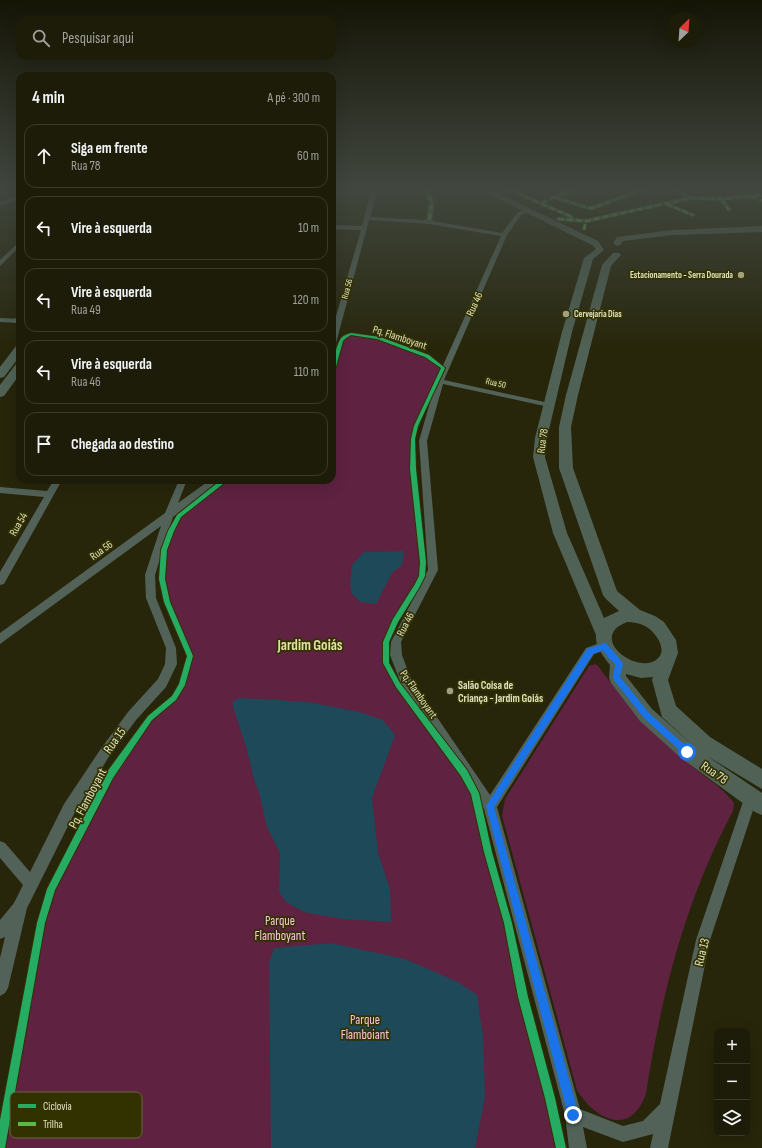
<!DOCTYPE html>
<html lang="pt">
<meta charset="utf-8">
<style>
body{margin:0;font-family:"Sofia Sans Condensed",sans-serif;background:#2a2916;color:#f1f3f6}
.controls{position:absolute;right:12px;bottom:12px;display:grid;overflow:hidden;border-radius:8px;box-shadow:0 4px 16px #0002}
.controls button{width:36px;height:36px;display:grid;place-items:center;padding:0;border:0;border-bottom:1px solid #3b3a29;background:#1d1c08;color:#f1f3f6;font:20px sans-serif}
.compass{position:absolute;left:666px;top:12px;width:36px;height:36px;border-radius:50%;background:#1d1c08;box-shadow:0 4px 16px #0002;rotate:25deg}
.stop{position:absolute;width:12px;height:12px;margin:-9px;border:3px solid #1a73e8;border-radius:50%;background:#fff}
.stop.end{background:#1a73e8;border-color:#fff;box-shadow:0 1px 4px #0008}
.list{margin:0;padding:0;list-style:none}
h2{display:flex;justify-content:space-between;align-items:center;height:52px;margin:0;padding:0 16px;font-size:17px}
h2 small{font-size:13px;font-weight:400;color:#a0a19c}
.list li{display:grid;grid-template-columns:26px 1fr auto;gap:12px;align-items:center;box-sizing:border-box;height:64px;margin:0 8px 8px;padding:0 8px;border:1px solid #3b3a29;border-radius:12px}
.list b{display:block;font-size:15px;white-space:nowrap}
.list p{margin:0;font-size:13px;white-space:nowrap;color:#a0a19c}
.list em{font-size:13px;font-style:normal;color:#a0a19c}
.icon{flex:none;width:22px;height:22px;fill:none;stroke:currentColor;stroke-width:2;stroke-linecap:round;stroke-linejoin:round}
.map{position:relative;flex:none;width:762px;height:1148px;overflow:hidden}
.search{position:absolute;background:#1d1c08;box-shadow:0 4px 16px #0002;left:16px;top:16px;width:320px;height:44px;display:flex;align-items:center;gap:10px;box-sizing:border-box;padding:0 14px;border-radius:12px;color:#a0a19c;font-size:15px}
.panel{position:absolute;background:#1d1c08;box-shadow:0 4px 16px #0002;left:16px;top:72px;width:320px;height:412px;border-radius:12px}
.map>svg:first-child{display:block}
</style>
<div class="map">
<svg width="762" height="1148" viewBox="0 0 762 1148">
<rect width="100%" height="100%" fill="#27260b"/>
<!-- green -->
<g fill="#5f2241">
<path d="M351 334C377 337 426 349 443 368L435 384 416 426 413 439V469L423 562 422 576 417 586 395 621 386 642V663L398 685 464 773 475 793 488 852 508 923 523 997 550 1098 561 1148H0L41 923 51 889 110 775 150 718 174 698 182 685 190 656 185 643 175 624 167 602 162 579 164 550 171 531 179 516 225 480H332V374L341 341 344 337Z"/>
<path d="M595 664 598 666C623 700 650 729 681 757 698 773 720 784 734 803L733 811C685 901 662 993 646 1093 632 1137 596 1121 577 1090L502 816 505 799 589 666Z"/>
</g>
<!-- water -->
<g fill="#1e4959">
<polygon points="404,551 402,565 392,573 376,604 361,602 352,594 350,585 352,565 364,552"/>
<polygon points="239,698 308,702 359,712 383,720 395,735 372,798 378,853 390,889 391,922 343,919 304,912 286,902 279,892 280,853 267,827 259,792 254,779 247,750 232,703"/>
<polygon points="331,943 405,959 458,982 477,995 483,1037 485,1097 475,1148 271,1148 269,963 274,948"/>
</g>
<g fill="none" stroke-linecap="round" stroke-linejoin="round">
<!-- street -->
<g fill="#526258" fill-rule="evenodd">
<polygon points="372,188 378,188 370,217 426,220 429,202 423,188 428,188 435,202 432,221 502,233 517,213 527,208 530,210 521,215 507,235 444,380 549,403 553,405 549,407 443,384 427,441 438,570 401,642 402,655 411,679 490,795 586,648 605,641 609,643 610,646 609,649 594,654 497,807 580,1109 623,1126 643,1121 660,1104 696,940 746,793 751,792 756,793 757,798 710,940 668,1148 650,1148 653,1134 623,1142 583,1127 587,1148 569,1148 565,1115 484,809 402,686 390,655 391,642 428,570 419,441 436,381 501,236 429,224 369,220 336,343 332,345 332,330 361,230 332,229 332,225 362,226"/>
<polygon points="496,188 502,188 502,193 498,193"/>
<polygon points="508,188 513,188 513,189 574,216 573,218 586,219 686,197 672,188 678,188 692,196 721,197 762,193 762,197 725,200 732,210 729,212 719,201 691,200 671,204 695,214 695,216 693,217 665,205 586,223 556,220 555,219 558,217 570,218 508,191"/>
<polygon points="563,188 568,188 567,190 587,188 558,197 588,206 592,206 641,188 649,188 593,210 586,209 554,199 549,199 549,197 560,192"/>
<polygon points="20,195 20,199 0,206 0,202"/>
<polygon points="20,241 20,246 0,266 0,260"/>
<polygon points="0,318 20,319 20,323 0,322"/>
<polygon points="54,480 62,480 4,584 0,585 0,572 44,497 0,493 0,487 47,491"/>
<polygon points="179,480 187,480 178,503 210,480 220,480 173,517 155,575 156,598 176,648 177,664 166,687 136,720 108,758 74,814 27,908 8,988 5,993 0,996 0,958 5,937 0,939 0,920 14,903 23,885 0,858 0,841 5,843 30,872 64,804 100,750 128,712 158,679 165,664 166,648 146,598 145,575 161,526 0,644 0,633 165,513"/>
</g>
<!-- secondary -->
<g fill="#506255" fill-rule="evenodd">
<path d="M476 188H487L598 241 604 250 593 259 572 332 547 438 545 457 567 533 604 618 619 611 606 599 603 595 559 468V427L566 395 602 265 613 253H619L621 255 611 266 578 395 571 427 573 468 617 591 640 610 655 616 664 622 676 640 678 653 668 680 676 706 710 737 762 769V789L707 756 762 793V815L755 812 681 758 640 721 611 683 609 678 610 665C603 656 595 646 596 635L553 533 533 457 535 438 562 332 584 258 596 249 592 245ZM627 622C633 622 639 623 645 626 656 632 672 654 652 662 629 670 590 636 627 622ZM626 674 641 678 653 677 652 680 662 717 695 747 652 709 626 676Z"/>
<polygon points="762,226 762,232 673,235 623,241 620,245 617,246 613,243 617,237 673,230"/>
<polygon points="20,317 20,323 13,323 12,321 13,319"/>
<polygon points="20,345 20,356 4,377 0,378 0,367 16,346"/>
<polygon points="20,363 20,374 4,396 0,397 0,385 16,364"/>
</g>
<!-- quiet -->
<g stroke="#58b947" stroke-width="3" stroke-dasharray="6 3" stroke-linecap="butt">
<polyline points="425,188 432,202 429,222"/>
<polyline points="511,188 510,190 574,218"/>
<polyline points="674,188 691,198"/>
<polyline points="562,193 585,188"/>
<polyline points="751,196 762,201"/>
<polyline points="554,197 588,208 593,208 647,188"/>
<polyline points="721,199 729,210"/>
<polyline points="542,203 562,193 566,188"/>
<polyline points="666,204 693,215"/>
<polyline points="558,219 586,221 691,198 721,199 762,195"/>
<polyline points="584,230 586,221"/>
</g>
<!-- cycleway casing -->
<g stroke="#323100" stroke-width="2">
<g id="cycleway">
<path d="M351 333 380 337 429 355 445 368 418 426 415 439 416 469 426 562 425 576 419 588 398 622 389 642V663L400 683 467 770 479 793 492 852 512 923 528 997 555 1098 566 1148H556L545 1098 518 997 504 923 484 852 471 794 461 776 396 687 383 663V642L393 619 415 584 419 576 420 562 410 469 411 439 414 426 441 368 425 357 377 339 351 335 346 338 343 341 334 374 332 375C332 367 336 343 342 337 344 335 348 334 351 333Z"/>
<polygon points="221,480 228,480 181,517 174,531 167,550 165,579 170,602 193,656 185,685 176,700 152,720 113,778 55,890 45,923 5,1148 0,1148 0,1120 37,923 47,889 107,772 148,716 172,696 179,684 187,656 164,602 159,579 161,550 168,531 177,515"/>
</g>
</g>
<!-- cycleway -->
<use href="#cycleway" fill="#26ab63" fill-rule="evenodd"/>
</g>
<!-- sky -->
<linearGradient id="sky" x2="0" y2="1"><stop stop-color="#151506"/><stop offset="0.54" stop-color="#41473f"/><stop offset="1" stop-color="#41473f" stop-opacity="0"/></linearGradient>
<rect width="762" height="349" fill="url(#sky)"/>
<!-- route -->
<polygon fill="#1a73e8" points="605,643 607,644 623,663 620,677 649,713 690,750 690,755 685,755 644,718 614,680 613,678 615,664 608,657 603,650 593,654 494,807 579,1115 577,1119 573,1120 570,1119 568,1115 486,806 587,649"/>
<!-- markers -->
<g fill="#a0a082" stroke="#323100" stroke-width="1.5">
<circle cx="741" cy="275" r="4"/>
<circle cx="566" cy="314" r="4"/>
<circle cx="450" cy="691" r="4"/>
</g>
<g text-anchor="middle" stroke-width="3.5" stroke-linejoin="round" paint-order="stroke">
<!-- far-poi labels -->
<g font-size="9" font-weight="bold" fill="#e1e2c2" stroke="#323100" text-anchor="end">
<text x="733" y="278">Estacionamento - Serra Dourada</text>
<text x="574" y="317" text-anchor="start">Cervejaria Dias</text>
</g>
<!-- far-street labels -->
<g font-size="9" fill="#e1e2c2" stroke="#323100">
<text transform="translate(347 289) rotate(-75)" y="3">Rua 56</text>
<text transform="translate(496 383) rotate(13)" y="3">Rua 50</text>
</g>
<!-- street labels -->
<g font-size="11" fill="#e1e2c2" stroke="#323100">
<text transform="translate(474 304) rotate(-66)" y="4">Rua 46</text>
<text transform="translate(400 337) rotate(18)" y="4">Pq. Flamboyant</text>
<text transform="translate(542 441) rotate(-82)" y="4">Rua 78</text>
<text transform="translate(18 524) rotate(-60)" y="4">Rua 54</text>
<text transform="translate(101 550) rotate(-36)" y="4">Rua 56</text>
<text transform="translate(405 624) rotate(-63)" y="4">Rua 46</text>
<text transform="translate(419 694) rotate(55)" y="4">Pq. Flamboyant</text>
</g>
<!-- poi labels -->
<g font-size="11" font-weight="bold" fill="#e1e2c2" stroke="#323100" text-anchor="start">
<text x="458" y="689">Salão Coisa de<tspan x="458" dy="13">Criança - Jardim Goiás</tspan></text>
</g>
<!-- near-street labels -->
<g font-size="13" fill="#e1e2c2" stroke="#323100">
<text transform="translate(114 740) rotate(-54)" y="5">Rua 15</text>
<text transform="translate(715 772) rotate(35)" y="5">Rua 78</text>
<text transform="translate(87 798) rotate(-62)" y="5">Pq. Flamboyant</text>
<text transform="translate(701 952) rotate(-76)" y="5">Rua 13</text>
</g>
<!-- near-park labels -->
<g font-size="13" fill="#fcc4de" stroke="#323100">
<text x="280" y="925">Parque<tspan x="280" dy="15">Flamboyant</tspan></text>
<text x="365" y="1024">Parque<tspan x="365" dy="15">Flamboiant</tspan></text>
</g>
<!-- district labels -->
<g font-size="15" font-weight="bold" fill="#e2e3a0" stroke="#323100">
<text x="310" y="650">Jardim Goiás</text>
</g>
</g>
<!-- legend -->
<rect x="10" y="1092" width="132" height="46" rx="6" fill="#323100" stroke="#67663a" stroke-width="1"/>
<rect x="18" y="1104" width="18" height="4" fill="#26ab63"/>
<rect x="18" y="1122" width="18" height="4" fill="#58b947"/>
<g font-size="11" fill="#e1e2c2">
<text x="43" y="1110">Ciclovia</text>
<text x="43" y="1128">Trilha</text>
</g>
</svg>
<div class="controls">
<button>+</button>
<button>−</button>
<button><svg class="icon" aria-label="layers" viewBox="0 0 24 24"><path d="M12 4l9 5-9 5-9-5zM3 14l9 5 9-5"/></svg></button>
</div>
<svg class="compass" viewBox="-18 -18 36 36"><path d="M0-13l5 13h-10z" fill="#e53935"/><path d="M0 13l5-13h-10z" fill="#a0a19c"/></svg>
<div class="stop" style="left:687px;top:752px"></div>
<div class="stop end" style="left:573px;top:1115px"></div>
<div class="search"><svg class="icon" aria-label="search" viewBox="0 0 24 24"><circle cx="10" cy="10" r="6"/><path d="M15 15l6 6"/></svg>Pesquisar aqui</div>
<section class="panel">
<h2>4 min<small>A pé · 300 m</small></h2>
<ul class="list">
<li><svg class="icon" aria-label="ahead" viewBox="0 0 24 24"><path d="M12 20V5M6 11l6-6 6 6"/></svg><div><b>Siga em frente</b><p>Rua 78</p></div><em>60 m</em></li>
<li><svg class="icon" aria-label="left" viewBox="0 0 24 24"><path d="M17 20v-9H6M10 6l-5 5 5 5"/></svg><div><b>Vire à esquerda</b></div><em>10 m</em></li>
<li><svg class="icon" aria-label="left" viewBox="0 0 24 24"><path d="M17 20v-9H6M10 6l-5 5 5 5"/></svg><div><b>Vire à esquerda</b><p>Rua 49</p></div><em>120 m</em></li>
<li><svg class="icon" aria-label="left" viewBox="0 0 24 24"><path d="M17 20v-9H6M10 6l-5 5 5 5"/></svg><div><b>Vire à esquerda</b><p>Rua 46</p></div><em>110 m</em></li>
<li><svg class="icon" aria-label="arrive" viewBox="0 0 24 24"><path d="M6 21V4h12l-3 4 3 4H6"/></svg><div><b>Chegada ao destino</b></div></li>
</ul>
</section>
</div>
